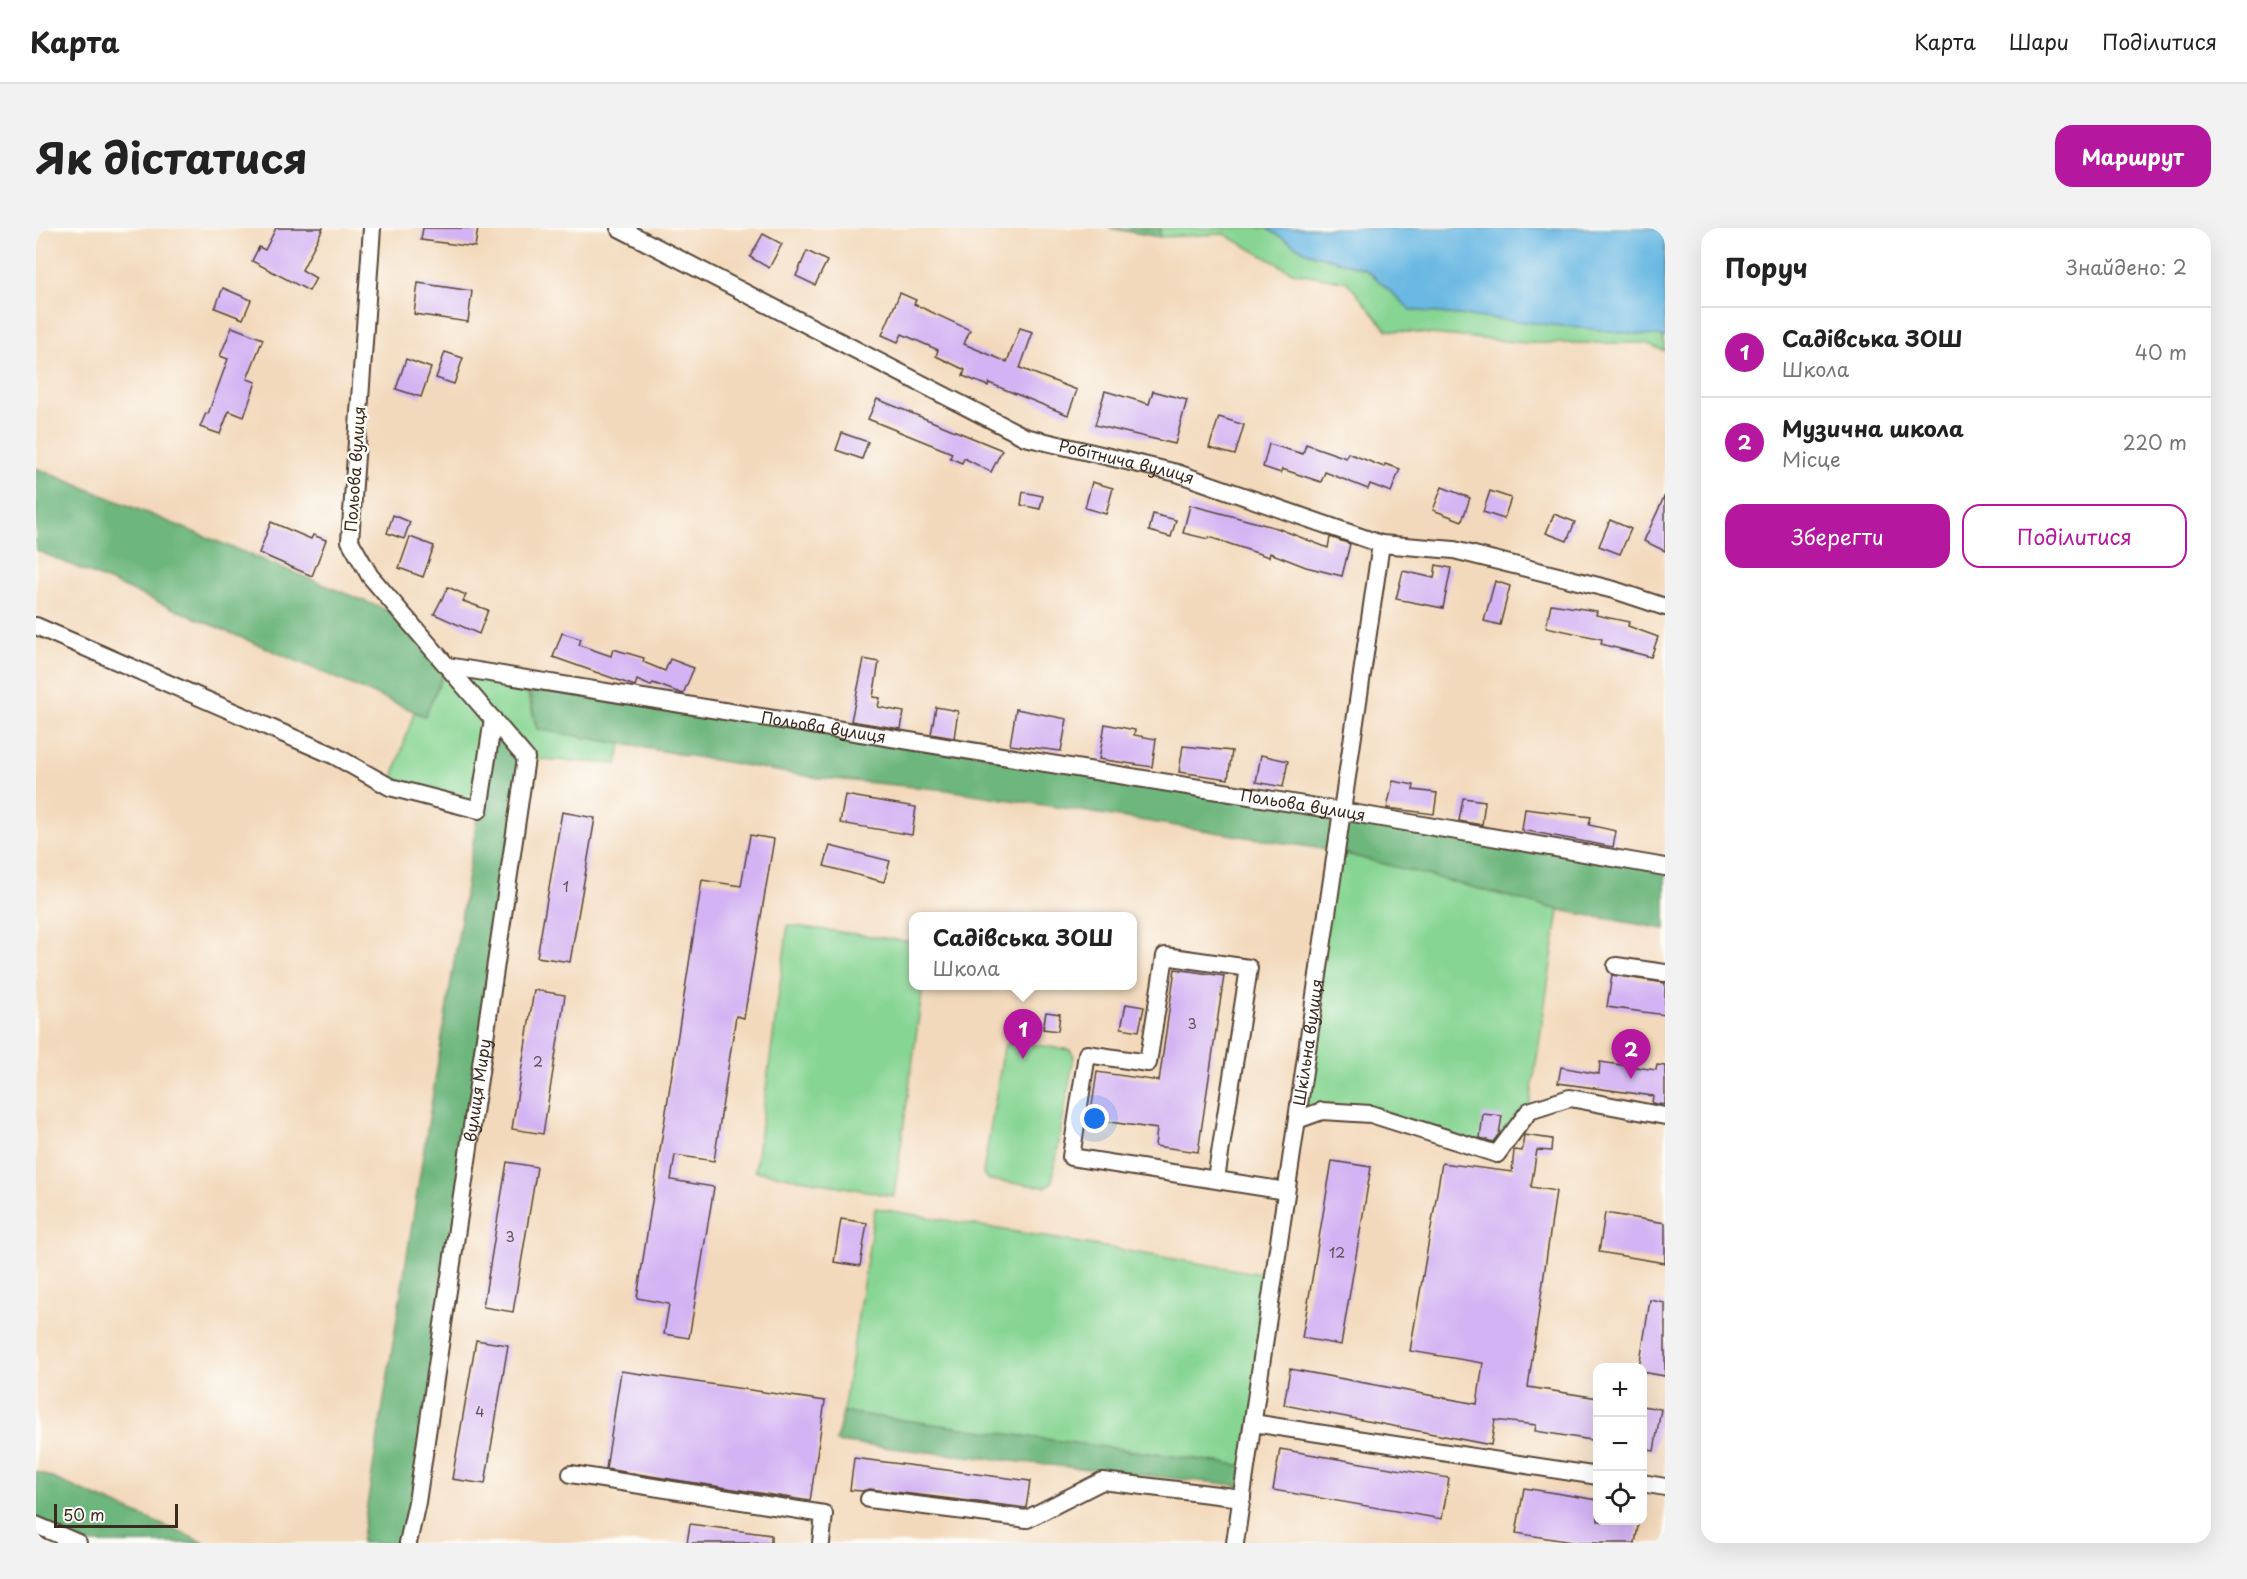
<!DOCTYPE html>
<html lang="uk">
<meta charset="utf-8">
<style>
body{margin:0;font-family:"Playpen Sans",sans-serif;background:#f2f2f2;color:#222}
.controls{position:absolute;right:18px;bottom:18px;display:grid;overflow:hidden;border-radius:12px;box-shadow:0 6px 24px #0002}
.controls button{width:54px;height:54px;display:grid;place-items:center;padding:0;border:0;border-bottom:2px solid #e0e0e0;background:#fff;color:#222;font:30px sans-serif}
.scale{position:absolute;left:18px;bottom:15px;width:124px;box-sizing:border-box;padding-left:6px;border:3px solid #3b2a1e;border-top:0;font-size:16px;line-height:21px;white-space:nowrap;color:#3b2a1e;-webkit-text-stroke:4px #fdfcf7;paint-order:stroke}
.you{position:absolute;left:1059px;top:891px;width:21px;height:21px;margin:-15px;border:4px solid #fff;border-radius:50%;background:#1a73e8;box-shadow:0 0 0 9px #1a73e833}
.badge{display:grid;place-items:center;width:39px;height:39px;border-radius:50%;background:#b5179e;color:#fff;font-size:20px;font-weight:700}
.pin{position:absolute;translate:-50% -50px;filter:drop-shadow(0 2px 3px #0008)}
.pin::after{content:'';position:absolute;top:32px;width:21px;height:18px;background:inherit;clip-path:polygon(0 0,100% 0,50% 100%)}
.popup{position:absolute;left:873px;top:684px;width:228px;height:78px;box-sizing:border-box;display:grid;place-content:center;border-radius:12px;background:#fff;filter:drop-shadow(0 2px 4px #0005);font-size:20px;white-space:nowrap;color:#767676}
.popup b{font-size:22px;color:#222}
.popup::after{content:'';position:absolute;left:50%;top:100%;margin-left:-12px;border:12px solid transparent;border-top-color:#fff}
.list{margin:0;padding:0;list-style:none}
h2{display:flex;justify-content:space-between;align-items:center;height:78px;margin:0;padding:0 24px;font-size:26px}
h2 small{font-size:20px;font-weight:400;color:#767676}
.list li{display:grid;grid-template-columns:39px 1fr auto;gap:18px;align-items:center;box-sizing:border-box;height:90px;padding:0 24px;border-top:2px solid #e0e0e0}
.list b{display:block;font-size:22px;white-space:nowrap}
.list p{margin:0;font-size:20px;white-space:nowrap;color:#767676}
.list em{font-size:20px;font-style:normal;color:#767676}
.actions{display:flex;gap:12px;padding:18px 24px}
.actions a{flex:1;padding:14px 0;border:2px solid #b5179e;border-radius:18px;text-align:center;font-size:21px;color:#b5179e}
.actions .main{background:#b5179e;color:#fff}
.icon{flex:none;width:33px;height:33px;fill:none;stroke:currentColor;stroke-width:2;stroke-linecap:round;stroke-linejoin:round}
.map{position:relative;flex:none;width:1629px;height:1315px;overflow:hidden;border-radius:18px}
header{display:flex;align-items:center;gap:36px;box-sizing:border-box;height:84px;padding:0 30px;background:#fff;border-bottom:2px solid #e0e0e0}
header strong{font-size:28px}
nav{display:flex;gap:33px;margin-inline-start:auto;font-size:21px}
.intro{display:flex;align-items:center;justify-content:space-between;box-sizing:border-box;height:144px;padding:0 36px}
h1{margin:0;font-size:42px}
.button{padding:15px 27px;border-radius:18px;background:#b5179e;color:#fff;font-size:21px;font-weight:700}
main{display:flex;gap:36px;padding:0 36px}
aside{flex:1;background:#fff;border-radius:18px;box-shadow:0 6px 24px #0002}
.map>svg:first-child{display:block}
</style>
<header>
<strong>Карта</strong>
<nav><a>Карта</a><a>Шари</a><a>Поділитися</a></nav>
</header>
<div class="intro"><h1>Як дістатися</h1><a class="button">Маршрут</a></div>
<main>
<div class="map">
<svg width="1629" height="1315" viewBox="0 0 1629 1315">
<rect width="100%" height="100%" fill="#fdfcf7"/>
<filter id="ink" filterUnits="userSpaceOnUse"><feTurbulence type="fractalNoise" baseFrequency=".0167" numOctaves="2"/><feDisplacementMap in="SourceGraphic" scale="12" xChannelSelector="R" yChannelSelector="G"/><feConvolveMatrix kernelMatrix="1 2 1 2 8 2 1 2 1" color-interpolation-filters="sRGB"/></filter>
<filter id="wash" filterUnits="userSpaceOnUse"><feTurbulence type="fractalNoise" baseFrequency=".008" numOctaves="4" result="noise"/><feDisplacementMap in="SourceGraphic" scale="24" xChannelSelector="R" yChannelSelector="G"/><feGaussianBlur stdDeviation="1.35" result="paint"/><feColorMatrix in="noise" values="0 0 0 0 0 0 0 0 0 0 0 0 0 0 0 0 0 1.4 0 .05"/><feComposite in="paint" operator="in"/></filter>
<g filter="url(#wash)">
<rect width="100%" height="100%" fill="#f3d9bb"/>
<!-- green -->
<g fill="#87d593" stroke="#618058" stroke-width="1.5">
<polygon points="1124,0 1230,0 1270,24 1330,41 1375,82 1627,108 1629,123 1609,115 1491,115 1351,102 1311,54 1256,44 1188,6 1124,9"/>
<polygon points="411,438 488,453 501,501 585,516 581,536 490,530 443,582 354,559 378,484 389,488"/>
<polygon points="1299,623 1523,682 1493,883 1461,926 1335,886 1261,892"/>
<polygon points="752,697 877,714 878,758 887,758 858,968 719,943"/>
<polygon points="975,813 1034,822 1038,828 1016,954 1010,959 953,952 947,945 968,819"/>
<polygon points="839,980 1238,1048 1210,1238 807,1184"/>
</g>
<!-- forest -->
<g fill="#6db67d" stroke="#54704e" stroke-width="1.5">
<polygon points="1073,0 1124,0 1124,9"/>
<polygon points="0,240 370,390 411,438 389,488 0,322"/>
<polygon points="490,450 1629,640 1629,701 1523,682 1299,623 912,562 775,549 501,501"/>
<polygon points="457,491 490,530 372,1315 325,1315"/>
<polygon points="807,1184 1210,1238 1208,1258 800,1214"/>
<polygon points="0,1243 169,1315 45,1315 0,1296"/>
</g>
<!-- water -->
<polygon fill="#69b8e3" stroke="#527180" stroke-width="1.5" points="1230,0 1629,0 1629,109 1375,82 1330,41 1270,24"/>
<g id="blocks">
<!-- building -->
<g fill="#d3b3f3">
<polygon points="240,0 287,0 266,42 280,50 273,63 216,33 223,19 229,22"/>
<polygon points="387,0 442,0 439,19 385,12"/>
<polygon points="727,6 746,16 733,40 714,29"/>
<polygon points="771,23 791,33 779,57 760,48"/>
<polygon points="382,55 436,63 432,94 378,86"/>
<polygon points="187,60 215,72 207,91 179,80"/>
<polygon points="864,65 880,72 878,76 934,102 928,116 971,134 984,100 997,104 984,140 1041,162 1032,187 953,155 952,158 927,148 929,142 900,128 902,122 866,106 862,114 846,107"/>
<polygon points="196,99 227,111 211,151 220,154 208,189 193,183 184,206 164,199 170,185 172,186 192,131 184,128"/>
<polygon points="409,124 427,130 418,156 400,150"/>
<polygon points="370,131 395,140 385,169 360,161"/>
<polygon points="1069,163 1113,176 1117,163 1151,172 1139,216 1059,197"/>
<polygon points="841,171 966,222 955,244 928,230 926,235 914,230 916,225 832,191"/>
<polygon points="1183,189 1208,197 1199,227 1173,220"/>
<polygon points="806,205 832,214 826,231 800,222"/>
<polygon points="1233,216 1267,226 1270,216 1310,230 1312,225 1348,239 1349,236 1364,241 1355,264 1334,256 1332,261 1289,244 1285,254 1246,241 1245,245 1227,239"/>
<polygon points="1056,254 1077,260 1070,286 1049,280"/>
<polygon points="1406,259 1434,270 1426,293 1397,282"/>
<polygon points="1454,263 1475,270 1468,291 1447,284"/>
<polygon points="987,264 1007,268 1004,281 985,277"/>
<polygon points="1629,267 1629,323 1608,313"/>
<polygon points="1154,277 1241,300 1292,320 1294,309 1314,316 1306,348 1270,339 1234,325 1233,329 1173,309 1172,311 1147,305"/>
<polygon points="1117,286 1140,292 1135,309 1113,303"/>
<polygon points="1518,286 1539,294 1531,313 1510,305"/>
<polygon points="357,287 374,294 368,311 351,305"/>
<polygon points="1574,292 1595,301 1584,326 1563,318"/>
<polygon points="235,294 275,311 277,307 290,312 276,348 223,325"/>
<polygon points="374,309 398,318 387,349 363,340"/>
<polygon points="1400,337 1415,340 1407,380 1360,371 1367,343 1398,350"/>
<polygon points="1459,353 1474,358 1464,397 1448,393"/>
<polygon points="412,359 430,367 427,373 452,382 443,406 398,386"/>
<polygon points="1515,376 1561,383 1560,387 1593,394 1592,398 1622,409 1615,429 1565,416 1566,411 1510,399"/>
<polygon points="526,405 545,411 543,417 575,428 577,421 608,430 607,434 629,443 634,431 658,440 647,466 617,455 615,458 601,452 599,458 596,457 517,429"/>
<polygon points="828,431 843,434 837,469 844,470 842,479 868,484 865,501 815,493"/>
<polygon points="900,479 922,483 918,510 895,506"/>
<polygon points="980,481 1031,491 1025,523 974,517"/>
<polygon points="1069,496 1099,502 1098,507 1120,511 1116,539 1063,531"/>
<polygon points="1147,518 1196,523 1192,551 1143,544"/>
<polygon points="1225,527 1252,533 1247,559 1220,554"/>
<polygon points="1357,553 1378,557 1377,562 1401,565 1398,586 1351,580"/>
<polygon points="809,567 880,579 876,607 804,595"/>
<polygon points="1427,570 1449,573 1446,597 1423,593"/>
<polygon points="1489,581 1555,589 1553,597 1580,603 1577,619 1486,602"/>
<polygon points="526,584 559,590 534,734 501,729"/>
<polygon points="714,607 738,611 708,790 700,788 678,933 639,927 635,952 678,959 653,1110 628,1106 633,1076 601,1070 666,652 705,658"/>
<polygon points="794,618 854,633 848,654 788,638"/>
<polygon points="1139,741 1188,748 1162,924 1119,918 1121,901 1054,891 1061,844 1123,853"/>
<polygon points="1576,747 1629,755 1629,787 1571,779"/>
<polygon points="498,762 529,767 507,906 476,901"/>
<polygon points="1090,776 1108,779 1103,803 1085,800"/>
<polygon points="1010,784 1024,786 1022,803 1007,801"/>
<polygon points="1564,834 1620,842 1621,837 1629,838 1629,877 1616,875 1617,868 1522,855 1525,839 1563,846"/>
<polygon points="1447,886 1466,888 1463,906 1457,914 1444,910"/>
<polygon points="1488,907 1516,911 1515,923 1501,922 1495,959 1520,963 1492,1159 1562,1170 1562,1213 1499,1203 1500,1197 1459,1192 1455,1217 1248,1177 1254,1141 1441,1176 1447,1135 1374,1123 1406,935 1476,944 1478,922 1486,923"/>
<polygon points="1296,933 1335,939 1305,1117 1266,1110"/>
<polygon points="471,934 501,939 477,1084 447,1079"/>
<polygon points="1569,985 1629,995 1629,1035 1563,1024"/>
<polygon points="805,991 831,995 824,1038 798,1034"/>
<polygon points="1614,1072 1629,1075 1629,1148 1606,1144 1606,1140 1603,1140"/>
<polygon points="440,1112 472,1117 449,1256 416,1251"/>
<polygon points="585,1143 789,1173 774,1273 570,1241"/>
<polygon points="1606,1178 1625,1181 1618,1223 1606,1221"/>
<polygon points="1244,1221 1413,1250 1406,1291 1237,1262"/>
<polygon points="818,1230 994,1253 990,1280 834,1261 826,1263 814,1262"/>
<polygon points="1488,1260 1562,1272 1562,1293 1603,1293 1599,1315 1542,1315 1480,1305"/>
<polygon points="654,1296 735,1307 735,1315 651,1315"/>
</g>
</g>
</g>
<g filter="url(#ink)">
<use href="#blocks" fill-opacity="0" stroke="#574436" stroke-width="1.5"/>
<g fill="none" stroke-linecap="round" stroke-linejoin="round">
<!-- minor casing -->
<g stroke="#574436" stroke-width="20">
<g id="minor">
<path id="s1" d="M336 0 314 313 334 348 411 438 1305 583 1629 639"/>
<path id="s2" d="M583 0 989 209 1141 245 1345 316 1418 322 1578 362 1629 379"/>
<polyline points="0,398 299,528 354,559 443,582 457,491"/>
<polyline points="1580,738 1629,745"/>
<polyline points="1261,892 1286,883 1335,886 1461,926 1493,883 1534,870 1629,888"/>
<polyline points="1180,951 1213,740 1129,728 1112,835 1051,826 1035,929 1250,963"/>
<polyline points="1217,1195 1562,1248"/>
<polyline points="535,1246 788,1286 785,1315"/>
<polyline points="1606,1255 1629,1259"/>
<polyline points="833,1271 991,1291 1066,1253 1206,1270"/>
<polyline points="0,1297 42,1315"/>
<path id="s3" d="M372 1315 381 1274 490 530 411 438"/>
<path id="s4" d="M1199 1315 1345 316"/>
</g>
</g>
<!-- minor -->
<use href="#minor" stroke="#fff" stroke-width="16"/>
</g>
</g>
<g text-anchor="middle" stroke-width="5" stroke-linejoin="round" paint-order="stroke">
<!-- number labels -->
<g font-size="14" fill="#614c53">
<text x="530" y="664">1</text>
<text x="1156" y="801">3</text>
<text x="502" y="839">2</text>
<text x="474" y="1014">3</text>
<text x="1301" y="1030">12</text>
<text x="444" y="1189">4</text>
</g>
<!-- street labels -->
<g font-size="16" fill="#3b2a1e" stroke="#fdfcf7">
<text dy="6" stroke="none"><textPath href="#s2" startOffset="561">Робітнича вулиця</textPath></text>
<text transform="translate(319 241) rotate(-86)" y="6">Польова вулиця</text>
<text dy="6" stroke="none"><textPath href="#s1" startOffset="854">Польова вулиця</textPath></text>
<text dy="6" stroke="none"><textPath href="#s1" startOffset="1340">Польова вулиця</textPath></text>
<text dy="6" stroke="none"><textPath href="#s4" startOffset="506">Шкільна вулиця</textPath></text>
<text dy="6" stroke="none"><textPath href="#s3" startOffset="458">вулиця Миру</textPath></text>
</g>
</g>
</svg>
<div class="controls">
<button>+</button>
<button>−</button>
<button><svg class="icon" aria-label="locate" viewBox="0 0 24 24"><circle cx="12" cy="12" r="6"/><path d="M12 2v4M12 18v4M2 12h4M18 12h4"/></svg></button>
</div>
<div class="scale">50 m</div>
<div class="you"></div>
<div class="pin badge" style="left:987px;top:831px">1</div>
<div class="popup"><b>Садівська ЗОШ</b>Школа</div>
<div class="pin badge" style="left:1595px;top:851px">2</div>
</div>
<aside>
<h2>Поруч<small>Знайдено: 2</small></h2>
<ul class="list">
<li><span class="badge">1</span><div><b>Садівська ЗОШ</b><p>Школа</p></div><em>40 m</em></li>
<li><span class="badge">2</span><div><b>Музична школа</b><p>Місце</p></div><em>220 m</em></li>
</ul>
<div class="actions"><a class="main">Зберегти</a><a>Поділитися</a></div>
</aside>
</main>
